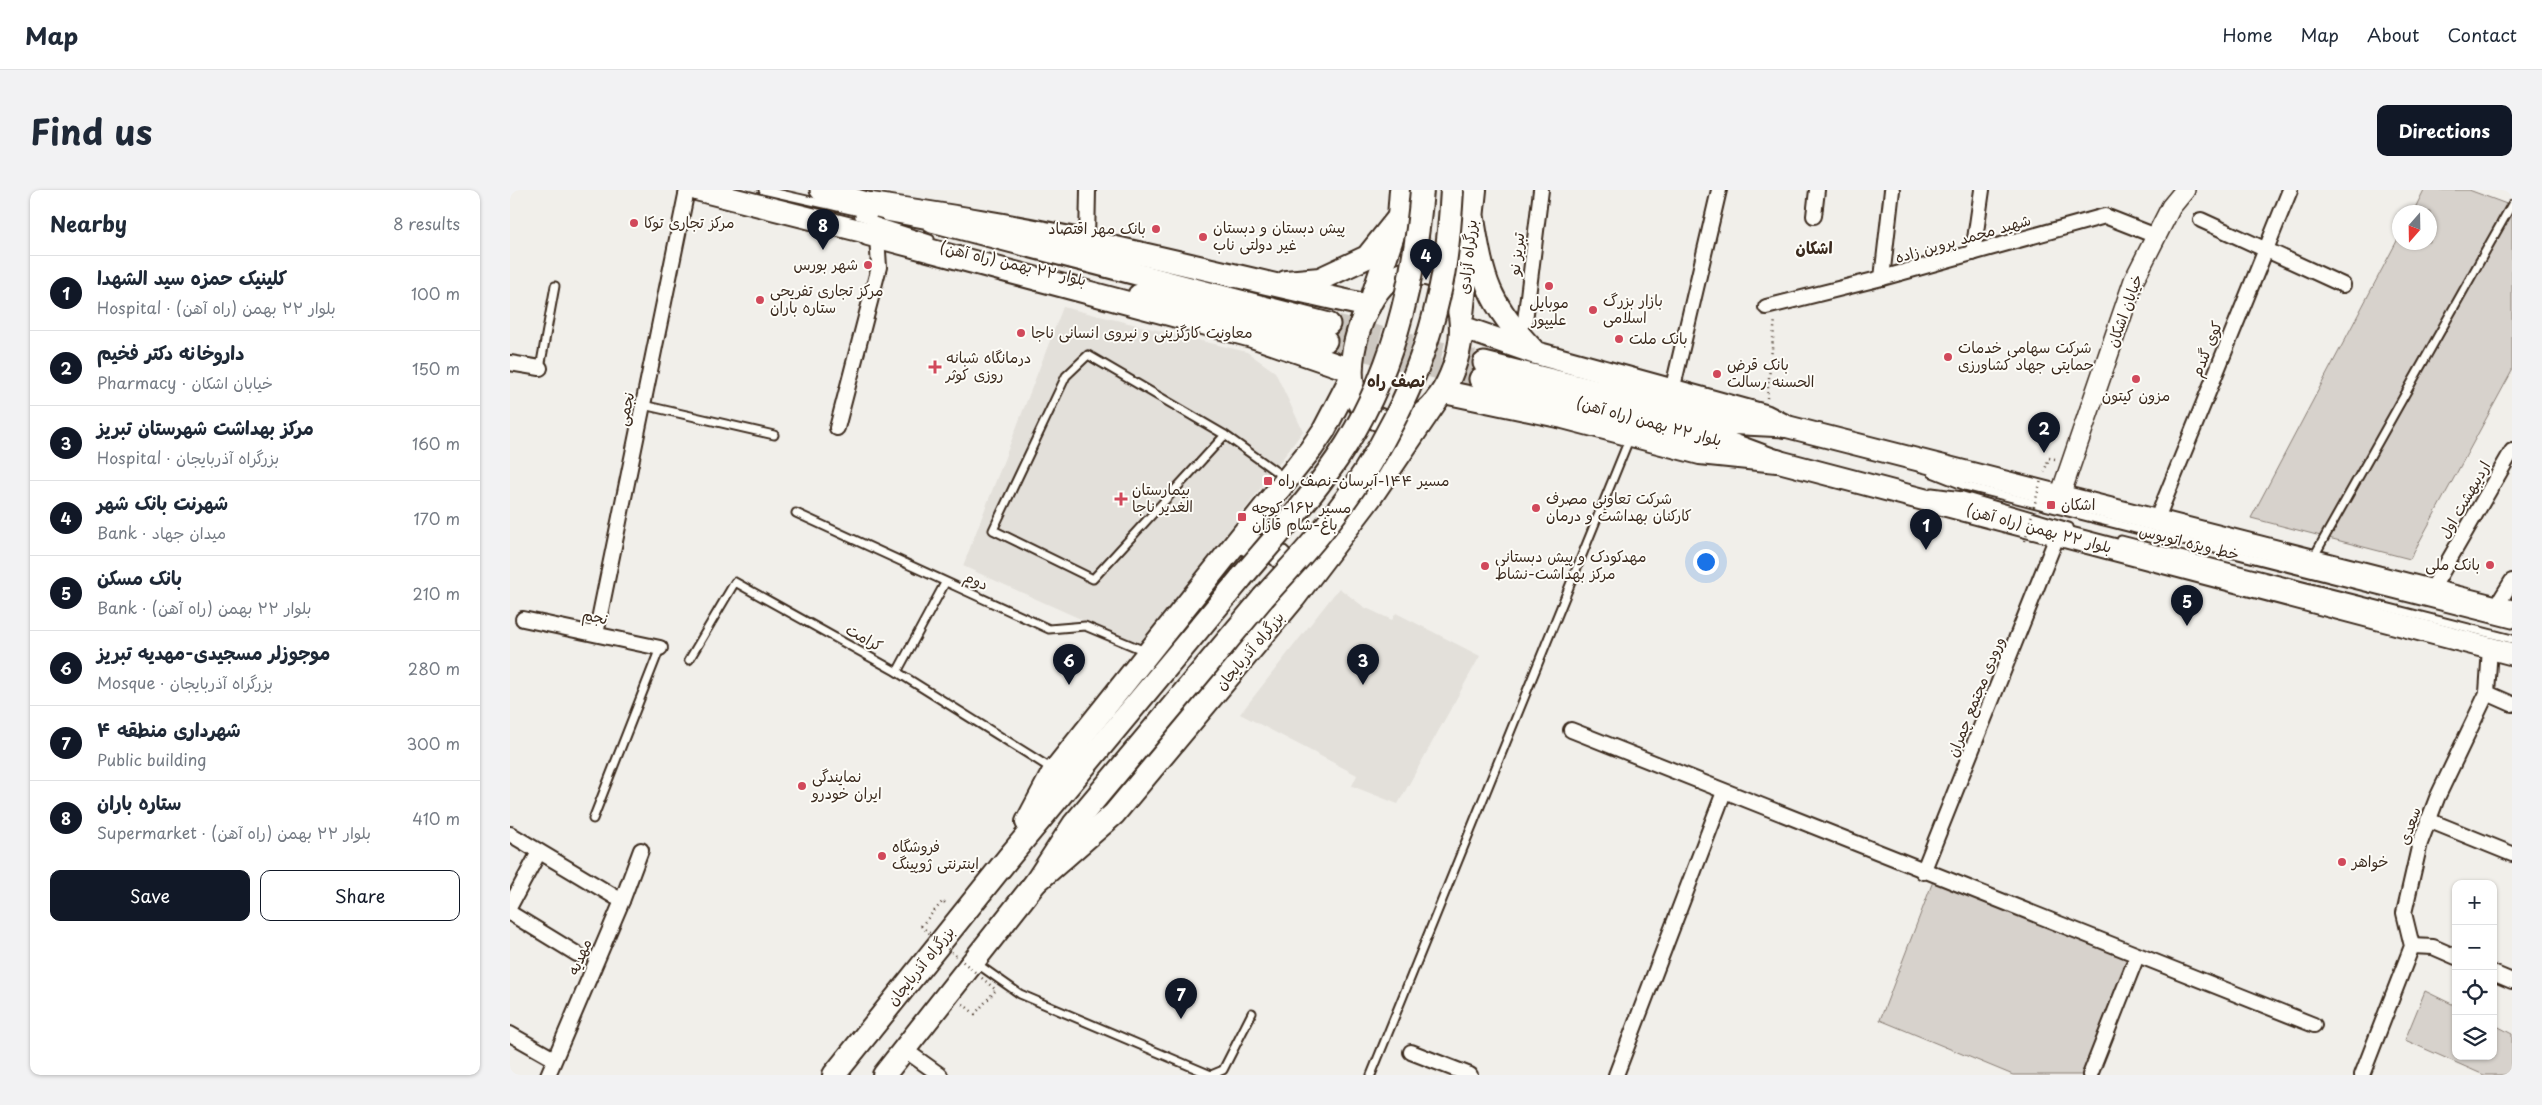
<!DOCTYPE html>
<meta charset="utf-8">
<style>
body{margin:0;font-family:"Playpen Sans","Playpen Sans Arabic",sans-serif;background:#f2f2f3;color:#1f2937}
.controls{position:absolute;right:15px;bottom:15px;display:grid;overflow:hidden;border-radius:10px;box-shadow:0 1px 4px #0004}
.controls button{width:45px;height:45px;display:grid;place-items:center;padding:0;border:0;border-bottom:1px solid #e0e1e3;background:#fff;color:#1f2937;font:25px sans-serif}
.compass{position:absolute;left:1882px;top:15px;width:45px;height:45px;border-radius:50%;background:#fff;box-shadow:0 1px 4px #0004;rotate:200deg}
.you{position:absolute;left:1195px;top:371px;width:18px;height:18px;margin:-12px;border:4px solid #fff;border-radius:50%;background:#1a73e8;box-shadow:0 0 0 8px #1a73e833}
.badge{display:grid;place-items:center;width:32px;height:32px;border-radius:50%;background:#111827;color:#fff;font-size:16px;font-weight:700}
.pin{position:absolute;translate:-50% -41px;filter:drop-shadow(0 1px 2px #0008)}
.pin::after{content:'';position:absolute;top:26px;width:18px;height:15px;background:inherit;clip-path:polygon(0 0,100% 0,50% 100%)}
.list{margin:0;padding:0;list-style:none}
h2{display:flex;justify-content:space-between;align-items:center;height:65px;margin:0;padding:0 20px;font-size:21px}
h2 small{font-size:16px;font-weight:400;color:#747a83}
.list li{display:grid;grid-template-columns:32px 1fr auto;gap:15px;align-items:center;box-sizing:border-box;height:75px;padding:0 20px;border-top:1px solid #e0e1e3}
.list b{display:block;font-size:19px;white-space:nowrap}
.list p{margin:0;font-size:16px;white-space:nowrap;color:#747a83}
.list em{font-size:16px;font-style:normal;color:#747a83}
.actions{display:flex;gap:10px;padding:15px 20px}
.actions a{flex:1;padding:11px 0;border:1px solid #111827;border-radius:10px;text-align:center;font-size:18px;color:#111827}
.actions .main{background:#111827;color:#fff}
.icon{flex:none;width:28px;height:28px;fill:none;stroke:currentColor;stroke-width:2;stroke-linecap:round;stroke-linejoin:round}
.map{position:relative;flex:none;width:2002px;height:885px;overflow:hidden;border-radius:10px}
header{display:flex;align-items:center;gap:30px;box-sizing:border-box;height:70px;padding:0 25px;background:#fff;border-bottom:1px solid #e0e1e3}
header strong{font-size:24px}
nav{display:flex;gap:28px;margin-inline-start:auto;font-size:18px}
.intro{display:flex;align-items:center;justify-content:space-between;box-sizing:border-box;height:120px;padding:0 30px}
h1{margin:0;font-size:35px}
.button{padding:12px 22px;border-radius:10px;background:#111827;color:#fff;font-size:18px;font-weight:700}
main{display:flex;gap:30px;padding:0 30px}
aside{flex:1;background:#fff;border-radius:10px;box-shadow:0 1px 4px #0004}
.map>svg:first-child{display:block}
</style>
<header>
<strong>Map</strong>
<nav><a>Home</a><a>Map</a><a>About</a><a>Contact</a></nav>
</header>
<div class="intro"><h1>Find us</h1><a class="button">Directions</a></div>
<main>
<aside>
<h2>Nearby<small>8 results</small></h2>
<ul class="list">
<li><span class="badge">1</span><div><b>کلینیک حمزه سید الشهدا</b><p>Hospital · بلوار ۲۲ بهمن (راه آهن)</p></div><em>100 m</em></li>
<li><span class="badge">2</span><div><b>داروخانه دکتر فخیم</b><p>Pharmacy · خیابان اشکان</p></div><em>150 m</em></li>
<li><span class="badge">3</span><div><b>مرکز بهداشت شهرستان تبریز</b><p>Hospital · بزرگراه آذربایجان</p></div><em>160 m</em></li>
<li><span class="badge">4</span><div><b>شهرنت بانک شهر</b><p>Bank · میدان جهاد</p></div><em>170 m</em></li>
<li><span class="badge">5</span><div><b>بانک مسکن</b><p>Bank · بلوار ۲۲ بهمن (راه آهن)</p></div><em>210 m</em></li>
<li><span class="badge">6</span><div><b>موجوزلر مسجیدی-مهدیه تبریز</b><p>Mosque · بزرگراه آذربایجان</p></div><em>280 m</em></li>
<li><span class="badge">7</span><div><b>شهرداری منطقه ۴</b><p>Public building</p></div><em>300 m</em></li>
<li><span class="badge">8</span><div><b>ستاره باران</b><p>Supermarket · بلوار ۲۲ بهمن (راه آهن)</p></div><em>410 m</em></li>
</ul>
<div class="actions"><a class="main">Save</a><a>Share</a></div>
</aside>
<div class="map">
<svg width="2002" height="885" viewBox="0 0 2002 885">
<rect width="100%" height="100%" fill="#f1efea"/>
<filter id="ink" filterUnits="userSpaceOnUse"><feTurbulence type="fractalNoise" baseFrequency=".02" numOctaves="2"/><feDisplacementMap in="SourceGraphic" scale="10" xChannelSelector="R" yChannelSelector="G"/><feConvolveMatrix kernelMatrix="1 2 1 2 8 2 1 2 1" color-interpolation-filters="sRGB"/></filter>
<g filter="url(#ink)">
<!-- built -->
<g fill="#e3e0da">
<polygon points="553,117 737,162 765,182 793,241 633,457 453,376"/>
<polygon points="829,398 854,417 882,430 886,423 970,466 888,614 842,596 847,585 730,524"/>
</g>
<!-- green -->
<g fill="#d7d2cc" stroke="#897e75">
<polygon points="1914,0 1959,0 2002,16 2002,181 1900,369 1741,328 1889,47 1890,52 1920,52 1920,22 1903,22"/>
<polygon points="1425,686 1623,764 1577,885 1503,885 1370,830"/>
<polygon points="1915,801 1946,816 1946,866 1983,866 1983,834 2002,844 2002,885 1974,885 1895,850"/>
</g>
<g fill="none" stroke-linecap="round" stroke-linejoin="round">
<!-- primary-tunnel -->
<g stroke="#cdc8c1" stroke-width="21" stroke-dasharray="21 11" stroke-linecap="butt">
<polyline points="819,134 974,173"/>
<polyline points="816,151 970,189"/>
</g>
<!-- service casing -->
<g stroke="#3b2a1e" stroke-width="11">
<g id="service">
<polyline points="253,0 363,25"/>
<polyline points="349,26 420,49"/>
<polyline points="376,27 419,35"/>
<polyline points="30,178 45,96"/>
<polyline points="133,215 264,245"/>
<polyline points="715,245 583,389 483,340 556,186 578,165 715,245 775,288"/>
<polyline points="1422,283 1455,296 2002,434"/>
<polyline points="1422,302 1453,306 1559,337"/>
<polyline points="286,323 539,439 575,436 635,461"/>
<polyline points="1611,350 2002,449"/>
<polyline points="1803,368 2002,14"/>
<polyline points="179,470 225,392 387,482 542,579"/>
<polyline points="387,482 435,393"/>
<polyline points="83,629 150,458"/>
<polyline points="466,773 510,804 701,885 713,880 742,823"/>
<polyline points="861,885 1120,247"/>
</g>
</g>
<!-- minor casing -->
<g stroke="#3b2a1e" stroke-width="18">
<g id="minor">
<polyline points="1304,26 1307,0"/>
<polyline points="1691,30 1833,95"/>
<polyline points="577,51 578,0"/>
<polyline points="1463,63 1472,0"/>
<polyline points="1372,88 1382,0"/>
<polyline points="1256,117 1372,88 1595,26 1646,46"/>
<polyline points="1015,131 1031,0"/>
<polyline points="0,173 30,178"/>
<polyline points="1162,201 1209,0"/>
<polyline points="327,238 369,77 367,46"/>
<polyline points="1646,331 1780,0"/>
<polyline points="1921,401 2002,261"/>
<polyline points="1986,417 2002,391"/>
<polyline points="13,429 150,458"/>
<polyline points="86,444 177,0"/>
<polyline points="1977,503 2002,514"/>
<polyline points="1061,540 1804,835"/>
<polyline points="1918,630 2002,664"/>
<polyline points="0,644 112,711"/>
<polyline points="1413,682 1548,344"/>
<polyline points="0,716 29,662"/>
<polyline points="0,723 67,764"/>
<polyline points="1902,756 1923,757 1946,767"/>
<polyline points="1983,783 2002,791"/>
<polyline points="0,844 44,869"/>
<polyline points="395,860 430,885"/>
<polyline points="901,862 960,885"/>
<polyline points="38,885 112,711 131,660"/>
<polyline points="1106,885 1214,602"/>
<polyline points="1580,885 1627,766"/>
<polyline points="1852,885 1902,756 1894,723 1910,653 1927,608 1977,503 1980,458"/>
</g>
</g>
<!-- secondary casing -->
<g stroke="#3b2a1e" stroke-width="22">
<polyline id="secondary" points="1550,306 1624,90 1661,17 1675,0"/>
</g>
<!-- primary casing -->
<g stroke="#3b2a1e" stroke-width="25">
<g id="primary">
<polyline points="188,0 375,47"/>
<polyline points="311,0 378,19"/>
<polyline points="422,31 819,134"/>
<polyline points="629,105 816,151"/>
<polyline points="974,173 1214,233 1275,236 2002,421"/>
<polyline points="970,189 1208,249 1267,271 2002,464"/>
</g>
</g>
<!-- trunk casing -->
<g stroke="#3b2a1e" stroke-width="26">
<g id="trunk">
<path d="M361 14C434 25 507 36 578 52 672 72 765 96 859 116"/>
<path d="M963 29C973 91 978 113 1023 160"/>
<polyline points="358,44 742,146 841,180"/>
<path d="M893 84C900 84 909 83 916 84 990 100 934 272 860 225 824 201 848 121 873 95 878 90 887 87 893 84Z"/>
<polyline points="776,92 810,89 857,67 889,27"/>
<polyline points="863,105 889,27 891,0"/>
<polyline points="952,125 965,0"/>
<polyline points="951,137 1026,163 1255,226 1275,236"/>
<polyline points="934,202 1053,227 1190,263 1267,271"/>
<path d="M738 355C763 354 782 372 784 397"/>
<polyline points="517,632 544,581 801,259 814,240 841,188"/>
<polyline points="526,692 604,624 784,408 860,308 928,208"/>
<polyline points="324,885 499,667 731,388"/>
<polyline points="374,885 526,692 564,634 753,408"/>
</g>
</g>
<!-- path -->
<g stroke="#3b2a1e" stroke-width="2.5" stroke-dasharray="1 4" stroke-linecap="butt">
<polyline points="1257,208 1265,129"/>
<polyline points="1534,282 1539,268 1545,269"/>
<polyline points="411,736 433,711 436,714"/>
<polyline points="453,814 465,824 485,801"/>
</g>
<!-- service -->
<use href="#service" stroke="#fdfcf7" stroke-width="7"/>
<!-- minor -->
<use href="#minor" stroke="#fdfcf7" stroke-width="14"/>
<!-- secondary -->
<use href="#secondary" stroke="#fdfcf7" stroke-width="19"/>
<!-- primary -->
<use href="#primary" stroke="#fdfcf7" stroke-width="21"/>
<!-- trunk -->
<use href="#trunk" stroke="#fdfcf7" stroke-width="22"/>
<!-- trunk-bridge casing -->
<g stroke="#3b2a1e" stroke-width="26" stroke-linecap="butt">
<g id="trunk-bridge">
<path d="M731 388C764 349 798 311 827 269 882 188 904 96 912 0"/>
<path d="M753 408C774 384 797 361 816 336 868 270 910 191 928 109 937 73 940 37 942 0"/>
</g>
</g>
<!-- path-bridge -->
<g stroke="#3b2a1e" stroke-width="2.5" stroke-dasharray="1 4" stroke-linecap="butt">
<polyline points="1515,351 1531,290"/>
<polyline points="411,736 486,800"/>
</g>
<!-- trunk-bridge -->
<use href="#trunk-bridge" stroke="#fdfcf7" stroke-width="22"/>
</g>
</g>
<!-- markers -->
<g fill="#d1495b" stroke="#fdfcf7" stroke-width="2">
<circle cx="124" cy="33" r="5"/>
<circle cx="646" cy="39" r="5"/>
<circle cx="693" cy="47" r="5"/>
<circle cx="358" cy="75" r="5"/>
<circle cx="1039" cy="96" r="5"/>
<circle cx="250" cy="110" r="5"/>
<circle cx="1083" cy="120" r="5"/>
<circle cx="511" cy="143" r="5"/>
<circle cx="1109" cy="149" r="5"/>
<circle cx="1438" cy="167" r="5"/>
<path d="M422.5 169.5h5v5h5v5h-5v5h-5v-5h-5v-5h5z"/>
<circle cx="1207" cy="184" r="5"/>
<circle cx="1626" cy="189" r="5"/>
<rect x="753" y="286" width="10" height="10" rx="2.5"/>
<path d="M608.5 301.5h5v5h5v5h-5v5h-5v-5h-5v-5h5z"/>
<rect x="1536" y="310" width="10" height="10" rx="2.5"/>
<circle cx="1026" cy="318" r="5"/>
<rect x="727" y="322" width="10" height="10" rx="2.5"/>
<circle cx="1980" cy="375" r="5"/>
<circle cx="975" cy="376" r="5"/>
<circle cx="292" cy="596" r="5"/>
<circle cx="372" cy="666" r="5"/>
<circle cx="1832" cy="672" r="5"/>
</g>
<g text-anchor="middle" stroke-width="4" stroke-linejoin="round" paint-order="stroke">
<!-- poi labels -->
<g font-size="15" fill="#3b2a1e" stroke="#fdfcf7" text-anchor="start">
<text x="134" y="38">مرکز تجاری توکا</text>
<text x="703" y="43">پیش دبستان و دبستان<tspan x="703" dy="17">غیر دولتی ناب</tspan></text>
<text x="636" y="44" text-anchor="end">بانک مهر اقتصاد</text>
<text x="348" y="80" text-anchor="end">شهر بورس</text>
<text x="260" y="106">مرکز تجاری تفریحی<tspan x="260" dy="17">ستاره باران</tspan></text>
<text x="1093" y="116">بازار بزرگ<tspan x="1093" dy="17">اسلامی</tspan></text>
<text x="1039" y="118" text-anchor="middle">موبایل<tspan x="1039" dy="17">علیپور</tspan></text>
<text x="521" y="148">معاونت کارگزینی و نیروی انسانی ناجا</text>
<text x="1119" y="154">بانک ملت</text>
<text x="1448" y="163">شرکت سهامی خدمات<tspan x="1448" dy="17">حمایتی جهاد کشاورزی</tspan></text>
<text x="436" y="173">درمانگاه شبانه<tspan x="436" dy="17">روزی کوثر</tspan></text>
<text x="1217" y="180">بانک قرض<tspan x="1217" dy="17">الحسنه رسالت</tspan></text>
<text x="1626" y="211" text-anchor="middle">مزون کیتون</text>
<text x="768" y="296">مسیر ۱۴۴-آبرسان-نصف راه</text>
<text x="622" y="305">بیمارستان<tspan x="622" dy="17">الغدیر ناجا</tspan></text>
<text x="1036" y="314">شرکت تعاونی مصرف<tspan x="1036" dy="17">کارکنان بهداشت و درمان</tspan></text>
<text x="1551" y="320">اشکان</text>
<text x="742" y="323">مسیر ۱۶۲-کوچه<tspan x="742" dy="17">باغ-شام قازان</tspan></text>
<text x="985" y="372">مهدکودک و پیش دبستانی<tspan x="985" dy="17">مرکز بهداشت-نشاط</tspan></text>
<text x="1970" y="380" text-anchor="end">بانک ملی</text>
<text x="302" y="592">نمایندگی<tspan x="302" dy="17">ایران خودرو</tspan></text>
<text x="382" y="662">فروشگاه<tspan x="382" dy="17">اینترنتی ژوپینگ</tspan></text>
<text x="1842" y="677">خواهر</text>
</g>
<!-- street labels -->
<g font-size="15" fill="#3b2a1e" stroke="#fdfcf7">
<text transform="translate(1453 49) rotate(-16)" y="5">شهید محمد پروین زاده</text>
<text transform="translate(1007 64) rotate(-83)" y="5">تبریز نو</text>
<text transform="translate(958 67) rotate(-84)" y="5">بزرگراه آزادی</text>
<text transform="translate(503 74) rotate(13)" y="5">بلوار ۲۲ بهمن (راه آهن)</text>
<text transform="translate(1615 121) rotate(-70)" y="5">خیابان اشکان</text>
<text transform="translate(1697 159) rotate(-68)" y="5">کوی گندم</text>
<text transform="translate(116 219) rotate(-78)" y="5">نجمی</text>
<text transform="translate(1139 232) rotate(15)" y="5">بلوار ۲۲ بهمن (راه آهن)</text>
<text transform="translate(1955 310) rotate(-60)" y="5">اردیبهشت اول</text>
<text transform="translate(1529 339) rotate(15)" y="5">بلوار ۲۲ بهمن (راه آهن)</text>
<text transform="translate(1679 353) rotate(14)" y="5">خط ویژه اتوبوس</text>
<text transform="translate(466 391) rotate(24)" y="5">دوم</text>
<text transform="translate(85 427) rotate(12)" y="5">نجم</text>
<text transform="translate(354 448) rotate(29)" y="5">کرامت</text>
<text transform="translate(740 461) rotate(-50)" y="5">بزرگراه آذربایجان</text>
<text transform="translate(1466 507) rotate(-68)" y="5">ورودی مجتمع چمران</text>
<text transform="translate(1900 636) rotate(-71)" y="5">سعدی</text>
<text transform="translate(70 767) rotate(-67)" y="5">مهدیه</text>
<text transform="translate(411 776) rotate(-51)" y="5">بزرگراه آذربایجان</text>
</g>
<!-- neighbourhood labels -->
<g font-size="16" font-weight="bold" fill="#3b2a1e" stroke="#fdfcf7">
<text x="1304" y="64">اشکان</text>
<text x="886" y="197">نصف راه</text>
</g>
</g>
</svg>
<div class="controls">
<button>+</button>
<button>−</button>
<button><svg class="icon" aria-label="locate" viewBox="0 0 24 24"><circle cx="12" cy="12" r="6"/><path d="M12 2v4M12 18v4M2 12h4M18 12h4"/></svg></button>
<button><svg class="icon" aria-label="layers" viewBox="0 0 24 24"><path d="M12 4l9 5-9 5-9-5zM3 14l9 5 9-5"/></svg></button>
</div>
<svg class="compass" viewBox="-18 -18 36 36"><path d="M0-13l5 13h-10z" fill="#e53935"/><path d="M0 13l5-13h-10z" fill="#747a83"/></svg>
<div class="you"></div>
<div class="pin badge" style="left:1416px;top:360px">1</div>
<div class="pin badge" style="left:1534px;top:263px">2</div>
<div class="pin badge" style="left:853px;top:495px">3</div>
<div class="pin badge" style="left:916px;top:90px">4</div>
<div class="pin badge" style="left:1677px;top:436px">5</div>
<div class="pin badge" style="left:559px;top:495px">6</div>
<div class="pin badge" style="left:671px;top:829px">7</div>
<div class="pin badge" style="left:313px;top:60px">8</div>
</div>
</main>
